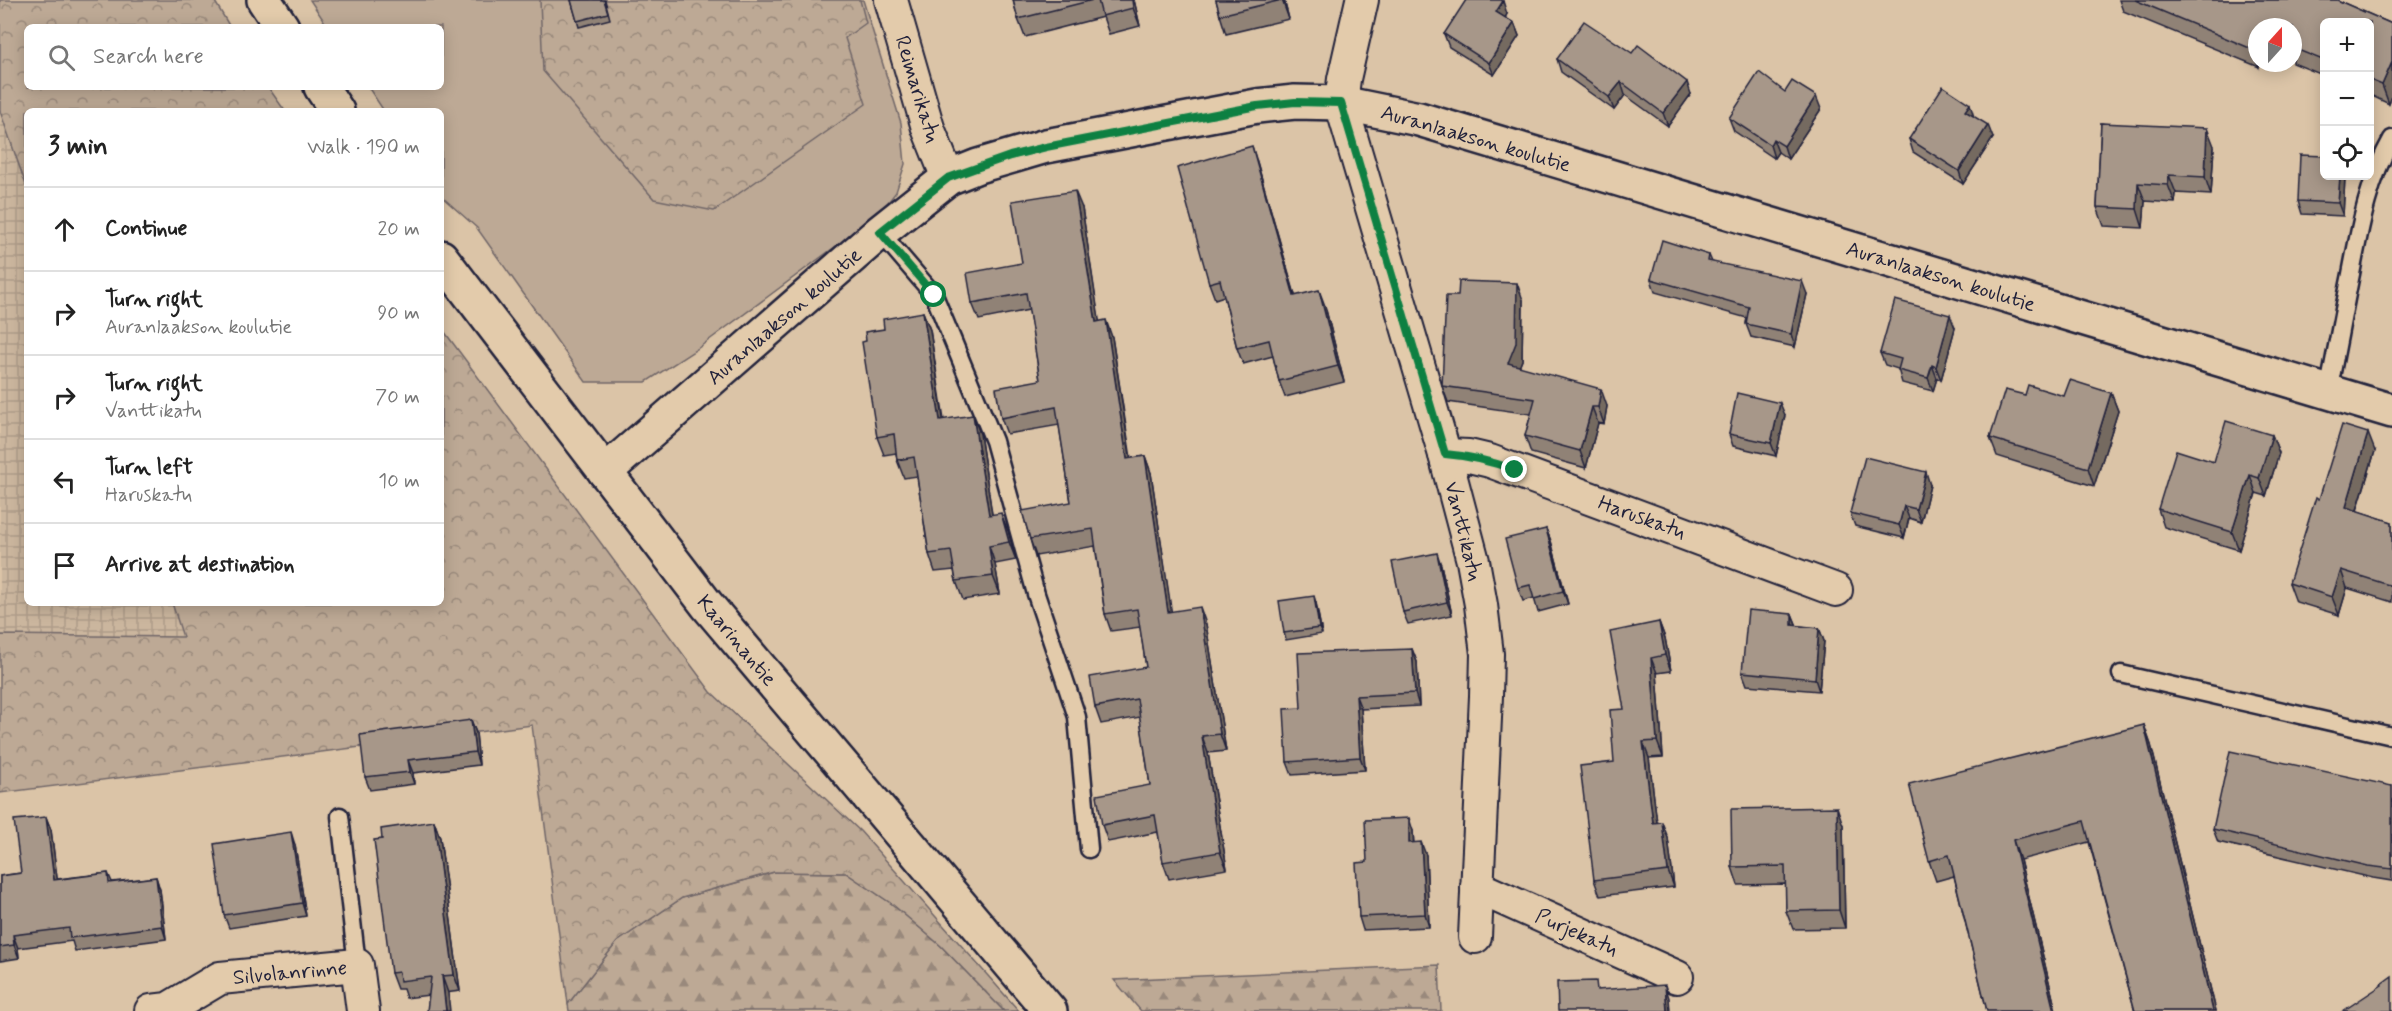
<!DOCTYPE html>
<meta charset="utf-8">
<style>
body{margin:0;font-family:Mynerve,sans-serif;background:#f2f2f2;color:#222}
.controls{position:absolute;right:18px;top:18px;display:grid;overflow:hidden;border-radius:9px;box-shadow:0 3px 15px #0003}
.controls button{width:54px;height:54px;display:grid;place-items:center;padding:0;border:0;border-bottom:2px solid #e0e0e0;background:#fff;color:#222;font:30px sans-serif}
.compass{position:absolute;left:2248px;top:18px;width:54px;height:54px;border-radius:50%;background:#fff;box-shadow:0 3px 15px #0003;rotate:21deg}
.stop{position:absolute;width:18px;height:18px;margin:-14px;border:4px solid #0b8043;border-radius:50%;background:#fff}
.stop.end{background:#0b8043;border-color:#fff;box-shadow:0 2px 6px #0008}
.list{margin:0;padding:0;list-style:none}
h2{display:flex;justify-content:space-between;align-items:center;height:78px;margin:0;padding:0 24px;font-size:26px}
h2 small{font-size:20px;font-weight:400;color:#767676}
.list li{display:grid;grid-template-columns:39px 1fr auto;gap:18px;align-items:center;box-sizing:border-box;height:84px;padding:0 24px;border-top:2px solid #e0e0e0}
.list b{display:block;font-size:22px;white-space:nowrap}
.list p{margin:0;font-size:20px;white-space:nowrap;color:#767676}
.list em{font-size:20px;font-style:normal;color:#767676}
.icon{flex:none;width:33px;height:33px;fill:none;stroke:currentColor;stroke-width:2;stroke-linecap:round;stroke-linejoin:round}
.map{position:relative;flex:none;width:2392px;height:1011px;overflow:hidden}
.search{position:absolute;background:#fff;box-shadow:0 3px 15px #0003;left:24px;top:24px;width:420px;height:66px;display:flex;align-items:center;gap:15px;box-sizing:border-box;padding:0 21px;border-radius:9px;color:#767676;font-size:22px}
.panel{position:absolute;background:#fff;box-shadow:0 3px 15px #0003;left:24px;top:108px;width:420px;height:498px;border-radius:9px}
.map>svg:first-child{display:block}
</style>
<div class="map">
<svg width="2392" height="1011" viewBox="0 0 2392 1011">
<defs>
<pattern id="industrial-grid" width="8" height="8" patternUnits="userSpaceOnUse" patternTransform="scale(1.5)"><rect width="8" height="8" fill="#cbb69e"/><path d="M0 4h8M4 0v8" fill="none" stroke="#ae9c89"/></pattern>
<pattern id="forest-firs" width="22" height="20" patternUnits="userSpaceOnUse" patternTransform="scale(1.5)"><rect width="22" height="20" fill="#bda995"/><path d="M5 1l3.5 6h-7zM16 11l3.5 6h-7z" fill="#99897b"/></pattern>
<pattern id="park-crowns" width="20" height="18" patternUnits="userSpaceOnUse" patternTransform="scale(1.5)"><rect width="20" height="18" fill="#bda995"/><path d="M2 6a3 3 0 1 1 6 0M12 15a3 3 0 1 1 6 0" fill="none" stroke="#99897b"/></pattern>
</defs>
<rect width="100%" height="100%" fill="#dbc4a7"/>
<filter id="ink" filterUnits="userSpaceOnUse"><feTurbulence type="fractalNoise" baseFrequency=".0167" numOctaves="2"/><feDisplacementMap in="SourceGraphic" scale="12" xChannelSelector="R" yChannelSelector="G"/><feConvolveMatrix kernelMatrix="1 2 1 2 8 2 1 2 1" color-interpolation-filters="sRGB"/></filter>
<g filter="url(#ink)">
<!-- industrial -->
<polygon fill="url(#industrial-grid)" points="0,111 27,188 27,603 172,603 184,637 0,635"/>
<!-- grass -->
<polygon fill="#bda995" stroke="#706668" stroke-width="1.5" points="310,0 863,0 901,123 905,164 896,192 878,215 697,349 646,382 586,382 477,228 441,196 441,111 384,111 368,87 441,87 441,27 328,27"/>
<!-- forest -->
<g fill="url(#forest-firs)" stroke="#706668" stroke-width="1.5">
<polygon points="774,872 846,873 892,904 941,946 1004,1011 569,1011 568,1004 617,942 682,898"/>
<polygon points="1439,965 1441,1011 1141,1011 1114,980"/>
</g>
<!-- park -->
<g fill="url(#park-crowns)" stroke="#706668" stroke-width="1.5">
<polygon points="0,0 214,0 230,27 27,27 27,87 268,87 285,111 27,111 27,188 0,111"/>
<polygon points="540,0 860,0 866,23 845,38 866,104 714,211 654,199 543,71"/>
<polygon points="441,327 711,692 860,831 1019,1011 1004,1011 941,946 892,904 846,873 774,872 682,898 617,942 568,1004 532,725 0,793 0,635 183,637 172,603 441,603"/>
</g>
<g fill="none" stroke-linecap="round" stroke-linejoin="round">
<!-- service casing -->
<g stroke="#22223b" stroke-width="21">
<g id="service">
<polyline points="880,232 934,295 994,441 1036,594 1077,717 1089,849"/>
<path d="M2328 392C2336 353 2343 313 2351 274 2360 227 2368 181 2392 139"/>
<polyline points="2121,674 2392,736"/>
<polyline points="340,816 357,965"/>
</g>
</g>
<!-- minor casing -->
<g stroke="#22223b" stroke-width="36">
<g id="minor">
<polyline points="891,0 928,128 948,178"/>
<polyline points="1362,0 1344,79 1341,103 1445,455 1473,561 1481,605 1487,654 1486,696 1475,937"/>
<polyline points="1445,455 1469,456 1490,461 1836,590"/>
<polyline points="1477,887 1677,977"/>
<polyline points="151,1011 168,1009 220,978 357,965 363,1011"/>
</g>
</g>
<!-- tertiary casing -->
<g stroke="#22223b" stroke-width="38">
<polyline id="tertiary" points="605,472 880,232 948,178 978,166 1046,146 1257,106 1295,102 1341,103 1419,119 2392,411"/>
</g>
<!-- secondary casing -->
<g stroke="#22223b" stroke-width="38">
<g id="secondary">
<polyline points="264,0 282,27"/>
<polyline points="321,87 337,111"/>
<polyline points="441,257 707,605 1050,1011"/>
</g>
</g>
<!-- service -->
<use href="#service" stroke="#e3cbab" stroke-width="16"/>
<!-- minor -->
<use href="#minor" stroke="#e3cbab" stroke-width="32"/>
<!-- tertiary -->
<use href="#tertiary" stroke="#e3cbab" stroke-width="33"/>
<!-- secondary -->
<use href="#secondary" stroke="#e3cbab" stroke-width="33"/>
</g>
<!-- wall -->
<g fill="#908276" stroke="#22223b" stroke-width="1.5">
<polygon points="571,0 605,0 610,19 579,27"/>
<polygon points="1013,0 1134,0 1140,26 1109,34 1103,17 1025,37 1018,19"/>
<polygon points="1216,0 1284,0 1289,19 1226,34 1220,15"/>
<polygon points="2119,0 2337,0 2392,24 2392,96 2389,104 2370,95 2370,22 2325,22 2325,76 2293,63 2293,27 2257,27 2257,63 2260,63 2259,67 2123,11"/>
<polygon points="1507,14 1505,18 1514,23 1519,36 1494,75 1449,47 1444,34"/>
<polygon points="1632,53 1691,94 1668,126 1625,95 1614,110 1561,72 1557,59"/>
<polygon points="1785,92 1821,109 1788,159 1778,152 1774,158 1734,131 1729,118"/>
<polygon points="2101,123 2214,146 2211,195 2176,193 2175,203 2145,201 2143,228 2104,226 2097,207"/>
<polygon points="1993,138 1963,184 1913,152 1909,139"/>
<polygon points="1257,162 1295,296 1325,306 1344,382 1285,397 1279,381 1273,356 1243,364 1237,348 1224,296 1215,299 1209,283"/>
<polygon points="2345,176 2343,216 2302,214 2298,201"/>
<polygon points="1082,208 1099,322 1112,337 1131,458 1145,456 1151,473 1171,612 1206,624 1226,751 1208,753 1227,869 1169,879 1163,862 1158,832 1108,842 1102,825 1150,785 1140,717 1101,724 1095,707 1146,667 1140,627 1111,631 1105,614 1095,546 1036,556 1030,539 1071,502 1059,425 1007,434 1001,418 1040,380 1029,310 979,320 972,303 1022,263"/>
<polygon points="1709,255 1712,262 1807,294 1795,347 1751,337 1746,324 1747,318 1655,292 1651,279"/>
<polygon points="1523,300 1522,360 1519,367 1607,406 1604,424 1598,423 1586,468 1531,453 1525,436 1531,414 1448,402 1442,386"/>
<polygon points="923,312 930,330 944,420 973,415 980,434 992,515 1008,531 1016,560 995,564 1000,594 963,600 956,581 954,570 935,572 929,554 917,476 904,478 897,460 896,453 884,455 877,437 866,341 884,329"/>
<polygon points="1955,328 1941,380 1937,378 1933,391 1902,383 1898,369 1885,365 1880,353"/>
<polygon points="2111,393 2118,411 2094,486 1997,456 1990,438 2025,395 2064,396"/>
<polygon points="1785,415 1776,456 1733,446 1729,434"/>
<polygon points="2272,435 2279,453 2266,496 2256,493 2239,550 2164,527 2158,509 2214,462"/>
<polygon points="2375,451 2357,511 2392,522 2392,602 2347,588 2339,615 2296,602 2289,583 2319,499"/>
<polygon points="1930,485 1921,522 1909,518 1904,538 1855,526 1850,513"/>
<polygon points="1546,529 1551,541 1568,604 1538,612 1534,598 1523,601 1518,588"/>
<polygon points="1441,565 1452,615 1408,624 1403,612"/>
<polygon points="1316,603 1322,634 1286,640 1284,633"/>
<polygon points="1792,614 1797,626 1819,628 1824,641 1819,691 1747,685 1742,672"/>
<polygon points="1659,622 1665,638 1671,671 1657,673 1663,757 1649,758 1657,823 1668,838 1674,887 1600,896 1594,880 1624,709"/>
<polygon points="1412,649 1417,662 1419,706 1361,709 1365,770 1292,775 1287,762 1301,708"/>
<polygon points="471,720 476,733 479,765 413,773 414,784 370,790 365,777"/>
<polygon points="2144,725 2151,745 2216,1011 2135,1011 2089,842 2020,860 2056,1011 1987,1011 1954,876 1936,881 1929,861"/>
<polygon points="2392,786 2392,881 2373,878 2218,842 2213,829"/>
<polygon points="46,817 51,830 57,879 108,873 112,882 156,877 160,890 166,939 75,951 72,941 18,948 19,958 0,961 0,876 21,873"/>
<polygon points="434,821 440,838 460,991 406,998 403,989 397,989 391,973 382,839"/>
<polygon points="1843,825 1845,928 1793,929 1786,911 1786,884 1738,885 1732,867"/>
<polygon points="1413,831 1414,843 1426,855 1429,927 1363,930 1359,917 1367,862"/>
<polygon points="295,845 306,916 229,928 224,915"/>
</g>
<!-- shaded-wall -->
<g fill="#756a60" stroke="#22223b" stroke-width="1.5">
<polygon points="1132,0 1134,0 1140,26 1133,8"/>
<polygon points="1282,0 1284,0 1289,19"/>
<polygon points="1503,1 1507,14 1501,25 1496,12"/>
<polygon points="1514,23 1519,36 1494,75 1489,63"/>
<polygon points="2257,37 2257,63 2260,63 2259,67 2252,49"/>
<polygon points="2392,62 2392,96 2389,104 2382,85"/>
<polygon points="1621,82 1625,95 1614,110 1609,97"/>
<polygon points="1687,82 1691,94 1668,126 1663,113"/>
<polygon points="1816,96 1821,109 1788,159 1784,146"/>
<polygon points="1970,104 1974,117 1965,111"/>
<polygon points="1988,125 1993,138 1963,184 1959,171"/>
<polygon points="2207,128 2214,146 2211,195 2205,177"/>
<polygon points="1773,139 1778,152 1774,158 1770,145"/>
<polygon points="1252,146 1257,162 1300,312 1294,296"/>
<polygon points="2169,175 2176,193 2175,203 2168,185"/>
<polygon points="2340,176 2345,176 2343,216 2338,203"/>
<polygon points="2138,183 2145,201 2143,228 2137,209"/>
<polygon points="1075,191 1082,208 1102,339 1096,322"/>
<polygon points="1802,281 1807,294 1795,347 1791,334"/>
<polygon points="1517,283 1523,300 1522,360 1514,380 1508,363"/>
<polygon points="1319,290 1325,306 1344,382 1338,366"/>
<polygon points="923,312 930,330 946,439 940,420"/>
<polygon points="1950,315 1955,328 1941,380 1936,367"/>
<polygon points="1106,320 1112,337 1133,476 1127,459"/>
<polygon points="1932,365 1937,378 1933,391 1928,378"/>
<polygon points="1601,389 1607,406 1604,424 1598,407"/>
<polygon points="2111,393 2118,411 2094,486 2088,468"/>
<polygon points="1780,403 1785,415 1776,456 1771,443"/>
<polygon points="1592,407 1598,423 1586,468 1580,451"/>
<polygon points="973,415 980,434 995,534 989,515"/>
<polygon points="2368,433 2375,451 2352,526 2346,507"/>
<polygon points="2272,435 2279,453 2266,496 2259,478"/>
<polygon points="1145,456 1151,473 1174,629 1168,612"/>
<polygon points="1926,472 1930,485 1921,522 1916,509"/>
<polygon points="2250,475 2256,493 2239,550 2232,532"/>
<polygon points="1904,506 1909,518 1904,538 1899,525"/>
<polygon points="1001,513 1008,531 1016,560 1009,542"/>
<polygon points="1546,529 1551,541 1568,604 1563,591"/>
<polygon points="989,546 995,564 1000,594 993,576"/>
<polygon points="1437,553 1441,565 1452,615 1447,602"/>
<polygon points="2341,570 2347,588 2339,615 2332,597"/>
<polygon points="1314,596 1316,603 1322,634 1319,628"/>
<polygon points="1200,607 1206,624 1226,751 1220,734"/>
<polygon points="1792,614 1797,627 1792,625"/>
<polygon points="1659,622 1665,638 1671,671 1665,655"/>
<polygon points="1819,628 1824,641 1819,691 1815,679"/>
<polygon points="1412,649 1417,662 1419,706 1415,693"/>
<polygon points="1651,658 1657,673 1663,757 1657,741"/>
<polygon points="1356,696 1361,709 1365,770 1360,757"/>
<polygon points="471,720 476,733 479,765 475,752"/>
<polygon points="2144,725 2151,745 2216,1011 2213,1011"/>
<polygon points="1202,736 1208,753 1227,869 1220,852"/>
<polygon points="1643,742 1649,758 1659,839 1653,823"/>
<polygon points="408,760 413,773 414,784 410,772"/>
<polygon points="1837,807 1843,825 1845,928 1839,910"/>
<polygon points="46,817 51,830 59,893 54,880"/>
<polygon points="1409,818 1413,831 1414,856 1409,843"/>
<polygon points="434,821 440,838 460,991 454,975"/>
<polygon points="1662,822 1668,838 1674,887 1668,871"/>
<polygon points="291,832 295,845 306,916 302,903"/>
<polygon points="2013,840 2020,860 2056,1011 2054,1011"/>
<polygon points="1421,842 1426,855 1429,927 1425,914"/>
<polygon points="156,877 160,890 166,939 162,926"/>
<polygon points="13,935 18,948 19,958 14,945"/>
<polygon points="442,976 448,993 450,1011 446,1011"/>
<polygon points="1665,985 1669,998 1670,1011 1667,1011"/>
</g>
<!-- building -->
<g fill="#a79789" stroke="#22223b" stroke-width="1.5">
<polygon points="571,0 604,0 608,13 577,21"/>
<polygon points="1013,0 1093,0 1018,19"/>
<polygon points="1098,0 1132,0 1133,8 1102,16"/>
<polygon points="1216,0 1282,0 1220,15"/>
<polygon points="1466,0 1501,0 1503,1 1496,12 1514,23 1489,63 1444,34"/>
<polygon points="2135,0 2337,0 2392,24 2392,62 2382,85 2370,80 2370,22 2325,22 2325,61 2293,48 2293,27 2257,27 2257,37 2252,49"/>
<polygon points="1584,21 1632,53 1638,45 1687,82 1663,113 1621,82 1609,97 1557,59"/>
<polygon points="1759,72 1785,92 1792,81 1816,96 1784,146 1773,139 1770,145 1729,118"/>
<polygon points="1943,86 1970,104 1965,111 1988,125 1959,171 1909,139"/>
<polygon points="2101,123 2207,128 2205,177 2169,175 2168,185 2138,183 2137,209 2097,207"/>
<polygon points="1252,146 1294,296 1319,290 1338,366 1279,381 1269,340 1237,348 1220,280 1209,283 1177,168"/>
<polygon points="2300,155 2325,156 2325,176 2340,176 2338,203 2298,201"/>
<polygon points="1075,191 1096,322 1106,320 1127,459 1145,456 1168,612 1200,607 1220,734 1202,736 1220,852 1163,862 1155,815 1102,825 1097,795 1150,785 1137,699 1095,707 1090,677 1146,667 1137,609 1105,614 1093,529 1030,539 1022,511 1071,502 1056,407 1001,418 996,388 1040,380 1026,293 972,303 967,273 1022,263 1012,201"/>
<polygon points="1662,240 1709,255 1708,261 1802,281 1791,334 1746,324 1749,307 1651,279"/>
<polygon points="1459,281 1517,283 1516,343 1508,363 1601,389 1598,407 1592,407 1580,451 1525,436 1535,399 1442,386 1446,296 1458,296"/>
<polygon points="1895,300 1950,315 1936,367 1932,365 1928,378 1898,370 1901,359 1880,353"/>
<polygon points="923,312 940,420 973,415 989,515 1001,513 1009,542 989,546 993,576 956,581 951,551 929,554 914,457 897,460 894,434 877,437 862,342 866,341 865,332 884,329 883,319"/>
<polygon points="2070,380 2111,393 2088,468 1990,438 2005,390 2025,395 2028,385 2064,396"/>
<polygon points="1737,393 1780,403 1771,443 1729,434"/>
<polygon points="2226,421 2272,435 2259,478 2250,475 2232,532 2158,509 2176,450 2214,462"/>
<polygon points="2342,425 2368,433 2346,507 2392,522 2392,586 2341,570 2332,597 2289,583 2316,497 2319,499"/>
<polygon points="1865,457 1926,472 1916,509 1904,506 1899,525 1850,513"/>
<polygon points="1546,529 1563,591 1534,599 1530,585 1518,588 1505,539"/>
<polygon points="1437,553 1447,602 1403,612 1392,562"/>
<polygon points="1314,596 1319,628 1284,633 1279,601"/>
<polygon points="1748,610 1792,614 1792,625 1819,628 1815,679 1742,672"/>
<polygon points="1659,622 1665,655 1651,658 1657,741 1643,742 1653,823 1662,822 1668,871 1594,880 1580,766 1614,762 1610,710 1624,709 1610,632"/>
<polygon points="1412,649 1415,693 1356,696 1360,757 1287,762 1284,709 1301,708 1298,653"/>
<polygon points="471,720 475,752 408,760 410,772 365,777 360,735"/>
<polygon points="2144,725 2213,1011 2135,1011 2084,821 2013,840 2054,1011 1987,1011 1949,855 1929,861 1909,784"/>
<polygon points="2230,751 2392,786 2392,869 2368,866 2213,829"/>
<polygon points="1837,807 1839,910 1786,911 1785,866 1732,867 1731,809"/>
<polygon points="46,817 54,880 108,873 109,883 156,877 162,926 70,938 69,928 13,935 14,945 0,947 0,876 21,873 14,820"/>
<polygon points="1409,818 1409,843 1421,842 1425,914 1359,917 1356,863 1367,862 1365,820"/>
<polygon points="434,821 454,975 442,976 446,1011 427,1011 431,977 400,981 399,972 391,973 374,840 382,839 381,829"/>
<polygon points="291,832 302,903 224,915 214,844"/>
<polygon points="2392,976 2392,1011 2343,1011 2382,985 2381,984"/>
<polygon points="1596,981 1597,990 1665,985 1667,1011 1558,1011 1557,982"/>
</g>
</g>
<g fill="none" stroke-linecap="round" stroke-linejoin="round" filter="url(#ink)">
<!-- route -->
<path stroke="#0b8043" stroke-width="8" d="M934 295 880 232 948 178 1010 156 1046 147 1257 106 1295 102 1341 103 1445 454C1470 456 1491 461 1515 470"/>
</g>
<g text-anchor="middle" stroke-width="6" stroke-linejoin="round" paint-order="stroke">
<!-- street labels -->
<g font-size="21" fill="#22223b" stroke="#e3cbab">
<text transform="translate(918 89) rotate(73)" y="7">Reimarikatu</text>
<text transform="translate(1476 138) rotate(16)" y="7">Auranlaakson koulutie</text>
<text transform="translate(1941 276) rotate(17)" y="7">Auranlaakson koulutie</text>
<text transform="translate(784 316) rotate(-41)" y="7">Auranlaakson koulutie</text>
<text transform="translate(1642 517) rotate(20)" y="7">Haruskatu</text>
<text transform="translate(1464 531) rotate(76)" y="7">Vanttikatu</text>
<text transform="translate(737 640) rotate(50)" y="7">Kaarinantie</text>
<text transform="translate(1577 932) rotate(24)" y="7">Purjekatu</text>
<text transform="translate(290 972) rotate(-5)" y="7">Silvolanrinne</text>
</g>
</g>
</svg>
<div class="controls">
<button>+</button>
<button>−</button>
<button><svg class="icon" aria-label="locate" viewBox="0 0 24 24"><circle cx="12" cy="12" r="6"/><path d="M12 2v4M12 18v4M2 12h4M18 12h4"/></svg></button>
</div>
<svg class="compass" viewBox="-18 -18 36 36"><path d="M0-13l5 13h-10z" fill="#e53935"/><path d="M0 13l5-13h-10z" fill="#767676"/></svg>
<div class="stop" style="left:934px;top:295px"></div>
<div class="stop end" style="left:1515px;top:470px"></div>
<div class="search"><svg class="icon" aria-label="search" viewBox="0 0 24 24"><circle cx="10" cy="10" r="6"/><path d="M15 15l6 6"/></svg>Search here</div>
<section class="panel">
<h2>3 min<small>Walk · 190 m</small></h2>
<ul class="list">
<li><svg class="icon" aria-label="ahead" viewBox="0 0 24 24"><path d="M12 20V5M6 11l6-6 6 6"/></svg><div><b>Continue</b></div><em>20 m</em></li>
<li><svg class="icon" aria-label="right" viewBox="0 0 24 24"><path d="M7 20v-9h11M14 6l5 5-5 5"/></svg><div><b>Turn right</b><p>Auranlaakson koulutie</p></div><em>90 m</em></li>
<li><svg class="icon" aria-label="right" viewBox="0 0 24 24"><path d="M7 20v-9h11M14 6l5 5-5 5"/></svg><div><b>Turn right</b><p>Vanttikatu</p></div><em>70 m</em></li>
<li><svg class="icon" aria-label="left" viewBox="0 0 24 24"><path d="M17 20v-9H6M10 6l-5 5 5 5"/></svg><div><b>Turn left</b><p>Haruskatu</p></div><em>10 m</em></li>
<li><svg class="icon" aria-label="arrive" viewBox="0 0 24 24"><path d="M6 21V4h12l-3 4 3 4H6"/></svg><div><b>Arrive at destination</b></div></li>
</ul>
</section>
</div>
